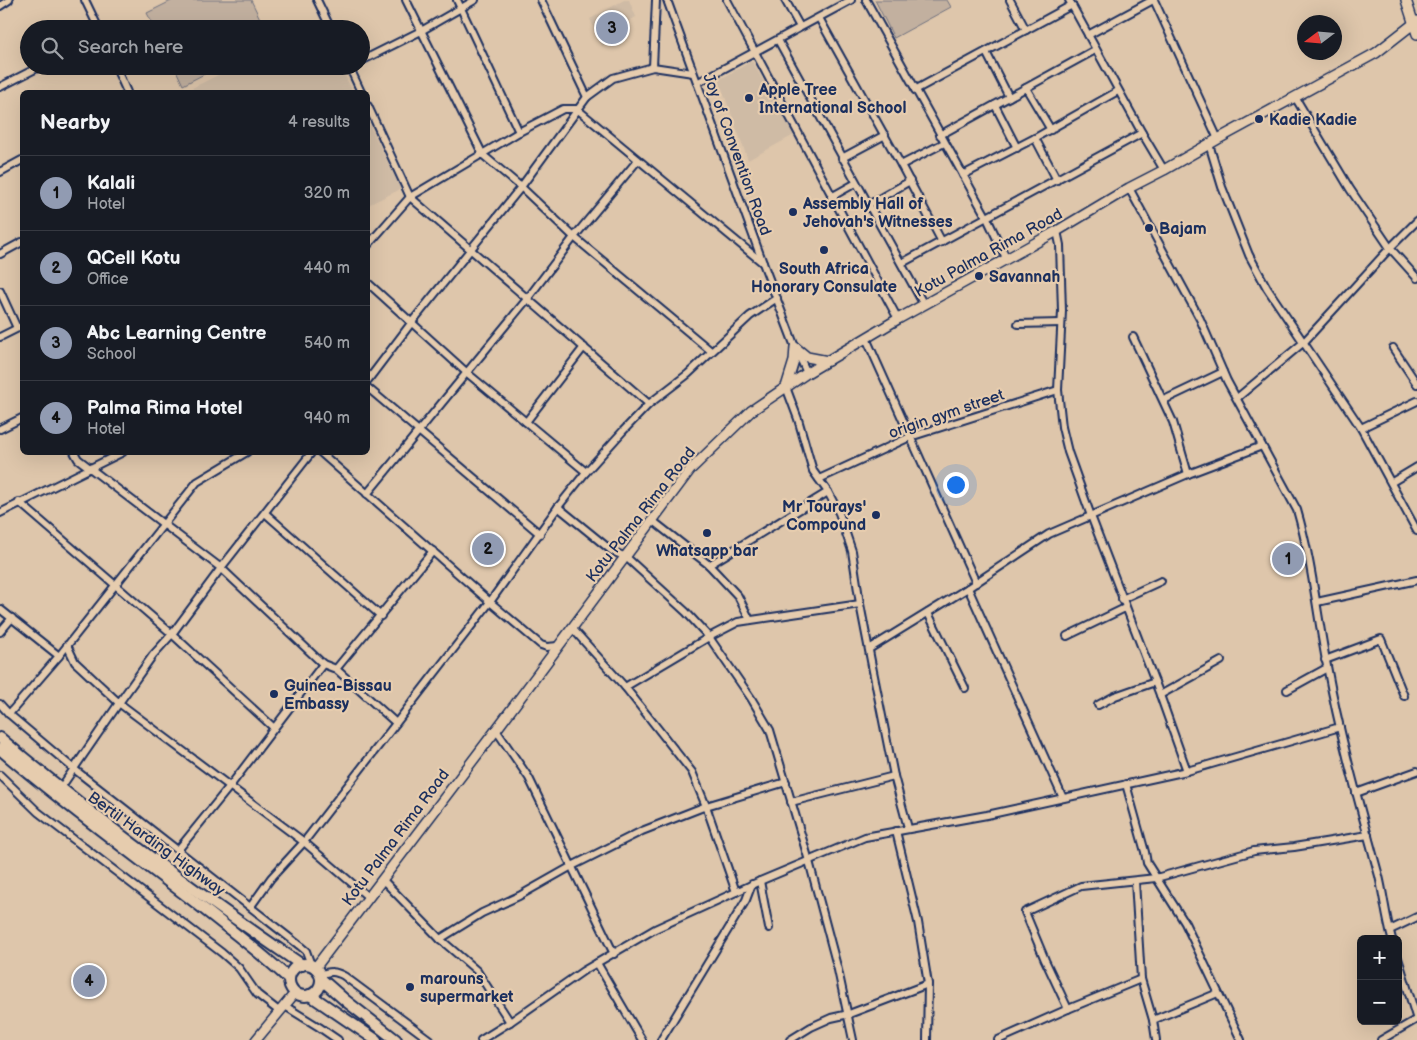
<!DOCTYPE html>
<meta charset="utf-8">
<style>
body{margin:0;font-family:"Balsamiq Sans",sans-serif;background:#20242c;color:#f1f3f6}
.controls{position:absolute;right:15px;bottom:15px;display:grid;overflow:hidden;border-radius:8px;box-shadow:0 5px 20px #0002}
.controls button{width:45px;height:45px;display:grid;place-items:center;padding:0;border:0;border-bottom:1px solid #363941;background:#171b24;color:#f1f3f6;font:25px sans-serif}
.compass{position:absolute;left:1297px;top:15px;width:45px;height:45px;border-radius:50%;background:#171b24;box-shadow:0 5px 20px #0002;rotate:254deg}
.you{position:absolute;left:955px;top:484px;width:18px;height:18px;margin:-12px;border:4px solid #fff;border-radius:50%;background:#1a73e8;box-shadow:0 0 0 8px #1a73e833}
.badge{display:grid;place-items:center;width:32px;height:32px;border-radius:50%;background:#919bb2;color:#111;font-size:16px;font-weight:700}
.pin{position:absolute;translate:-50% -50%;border:2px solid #fff;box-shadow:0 1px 5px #0006}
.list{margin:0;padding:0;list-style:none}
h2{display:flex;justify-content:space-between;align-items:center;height:65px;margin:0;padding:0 20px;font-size:21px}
h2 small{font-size:16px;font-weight:400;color:#9ea1a6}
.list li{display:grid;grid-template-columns:32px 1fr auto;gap:15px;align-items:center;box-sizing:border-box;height:75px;padding:0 20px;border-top:1px solid #363941}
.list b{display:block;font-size:19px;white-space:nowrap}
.list p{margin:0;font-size:16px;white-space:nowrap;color:#9ea1a6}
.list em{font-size:16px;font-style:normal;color:#9ea1a6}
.icon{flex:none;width:28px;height:28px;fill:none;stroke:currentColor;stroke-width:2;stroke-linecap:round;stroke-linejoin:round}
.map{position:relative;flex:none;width:1417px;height:1040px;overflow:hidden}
.search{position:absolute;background:#171b24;box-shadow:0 5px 20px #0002;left:20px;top:20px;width:350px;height:55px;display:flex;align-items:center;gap:12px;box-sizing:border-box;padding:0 18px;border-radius:28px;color:#9ea1a6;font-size:19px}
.panel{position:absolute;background:#171b24;box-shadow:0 5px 20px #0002;left:20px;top:90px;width:350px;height:365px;border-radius:8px}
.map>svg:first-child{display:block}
</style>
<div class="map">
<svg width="1417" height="1040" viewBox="0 0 1417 1040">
<rect width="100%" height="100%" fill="#dec6ab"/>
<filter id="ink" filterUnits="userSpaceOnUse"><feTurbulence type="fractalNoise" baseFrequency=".02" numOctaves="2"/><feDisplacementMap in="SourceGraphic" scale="10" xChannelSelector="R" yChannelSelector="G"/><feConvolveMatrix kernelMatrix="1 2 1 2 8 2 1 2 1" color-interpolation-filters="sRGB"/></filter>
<g filter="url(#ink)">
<!-- built -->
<g fill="#cfbba5">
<polygon points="624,0 629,0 636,17 627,22 631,33 602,46 590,19"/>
<polygon points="752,61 794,135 748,160 719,80"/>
<polygon points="236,66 340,66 353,92 184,92"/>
<polygon points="368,122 401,189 368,205"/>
</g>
<!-- green -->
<g fill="#c2b09f" stroke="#6e707e">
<polygon points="173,0 251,0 265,29 155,29 147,13"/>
<polygon points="875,0 947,0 951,7 894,38"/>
<polygon points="174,66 220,66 183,85"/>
</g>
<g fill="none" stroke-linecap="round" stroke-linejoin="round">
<!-- street casing -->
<g stroke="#1b2f5e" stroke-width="10">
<g id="street">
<polyline points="85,0 99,29"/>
<polyline points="317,0 331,29"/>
<polyline points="406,0 483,155 521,187 574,237 711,351"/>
<polyline points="457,0 519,132"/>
<polyline points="541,0 587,97"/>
<polyline points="667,0 763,263 795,347 807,373"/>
<polyline points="727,0 898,319"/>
<polyline points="785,0 800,27"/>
<polyline points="866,0 987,218 1006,258"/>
<polyline points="1010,0 1026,30"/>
<polyline points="1069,0 1142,133 1164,170"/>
<polyline points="1154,0 1218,139"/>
<polyline points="0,6 9,0"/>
<polyline points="819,18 901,165 942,242"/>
<polyline points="1088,35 1153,0"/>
<polyline points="778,40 924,305"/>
<polyline points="986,52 1009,97"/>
<polyline points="361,61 421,31 475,0"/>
<polyline points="115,66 127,92"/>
<polyline points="349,66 361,92"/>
<polyline points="653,67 656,0"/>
<polyline points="697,83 851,0"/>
<polyline points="0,87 41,66"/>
<polyline points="1026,88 1051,130"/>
<polyline points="915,90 1072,5"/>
<polyline points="1295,97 1350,189 1390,248 1417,278"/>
<polyline points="995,105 1017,148"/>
<polyline points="368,106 410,197 649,404"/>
<polyline points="940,135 1095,50"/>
<polyline points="1035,138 1057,180"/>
<polyline points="1209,144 1222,187 1249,255 1267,288 1361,428 1417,531"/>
<polyline points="842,158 885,135"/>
<polyline points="901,165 944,143"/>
<polyline points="0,172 22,160"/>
<polyline points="963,175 1035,138 1118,91"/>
<path d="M1129 188 1200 319 1227 381 1297 510C1312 561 1317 614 1327 666 1340 737 1360 807 1379 876 1384 897 1386 918 1392 939"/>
<polyline points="831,197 856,183"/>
<polyline points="868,205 910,181"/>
<polyline points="1057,231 1060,245 1062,311 1058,390 1062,427 1068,452 1091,516 1160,695 1187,771"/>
<polyline points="368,245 410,197 519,132 563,109 577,109 763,263"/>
<polyline points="0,254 22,242"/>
<polyline points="902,263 1142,133"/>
<polyline points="368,283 466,372 586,472"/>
<polyline points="0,291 17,328"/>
<polyline points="1018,324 1061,323"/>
<polyline points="0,337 22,326"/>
<polyline points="1133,337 1173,422 1188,474"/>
<polyline points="866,338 976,583"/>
<polyline points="1393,348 1417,384"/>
<polyline points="368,380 412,322 521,187 587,97 613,78 653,67 693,73"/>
<polyline points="786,387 798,419 813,471 828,492 839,513 852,551 860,604 872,666 894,776 908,828"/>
<polyline points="368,388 540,534"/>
<polyline points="1237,398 1304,342 1390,248 1417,221"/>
<polyline points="1164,400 1223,372"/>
<polyline points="526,422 584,347"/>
<polyline points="1361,428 1417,401"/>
<polyline points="0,429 22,418"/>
<polyline points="74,452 78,459 221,568 323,664 336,669 396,723"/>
<polyline points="320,452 490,602 541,645 547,647 558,646"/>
<polyline points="819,479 910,437 1058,390"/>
<polyline points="1392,482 1417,467"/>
<polyline points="367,494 528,298 574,237 638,160"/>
<polyline points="19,502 172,634 274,728"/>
<polyline points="558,507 612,551 626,557 686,612 709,637 751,698 770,730 809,861 838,970 853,1040"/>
<polyline points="0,513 123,452"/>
<polyline points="265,513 381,616"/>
<polyline points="653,521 709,565 738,596 750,620"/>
<polyline points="709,565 828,492"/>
<polyline points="968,588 1063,798"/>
<polyline points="1122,599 1161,581"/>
<polyline points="1317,602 1417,580"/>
<polyline points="0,609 59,656"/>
<polyline points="928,613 965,688"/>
<polyline points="572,628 625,687 692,772 706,806 736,892"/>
<polyline points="0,632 12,618"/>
<polyline points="1067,636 1125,608"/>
<polyline points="67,645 75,662 119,703 304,842 368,897"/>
<polyline points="869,649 968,588 1049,534 1188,474 1262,446"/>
<polyline points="1325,660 1381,639 1404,696"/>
<polyline points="336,669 433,551"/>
<polyline points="625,687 709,637 738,622 860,604"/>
<polyline points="1287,690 1327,668"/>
<polyline points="1160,695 1221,661"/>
<polyline points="0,704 9,714 74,769 300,946 306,951 311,965"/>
<polyline points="1098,705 1115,696 1155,682"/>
<polyline points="9,714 59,656 197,482 247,452"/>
<polyline points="496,730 529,778 614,954"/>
<polyline points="0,775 38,812 222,953 239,968 257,994 280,1012"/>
<polyline points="1126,784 1145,852 1147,863 1185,923 1241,1040"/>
<polyline points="60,789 119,703 153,655 172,634 221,568 312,452"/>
<polyline points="1356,793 1417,771"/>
<polyline points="791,802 894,776"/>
<polyline points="896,831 918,922 928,984 927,1040"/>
<polyline points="178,850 230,786 323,664"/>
<polyline points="382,879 440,939 477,971 510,1022"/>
<polyline points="760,881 769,928"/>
<polyline points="1135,881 1141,979 1153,1020 1156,1040"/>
<polyline points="251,906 271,878 304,842 490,602 558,507 586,472 623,431 649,404 688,374 750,316 777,298"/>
<polyline points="1390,930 1417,917"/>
<polyline points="440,939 482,913 519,896 572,866 642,831 706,806 786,782"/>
<polyline points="1398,958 1417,1020"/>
<polyline points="597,963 642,1040"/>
<path d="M320 975C330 971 335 971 344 976L430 1040"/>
<polyline points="285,1006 319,1027 338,1040"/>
<polyline points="1068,1009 1045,960 1025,912 1081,886 1156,878 1254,851 1294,847 1368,835"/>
<polyline points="1153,1020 1218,993"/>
<polyline points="481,1040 510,1022 583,971 655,929 760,881 865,837 987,815 1187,771 1340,727"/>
<polyline points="661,1040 746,900 752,884"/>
<polyline points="790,1040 811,1027 831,1018 849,1014 928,984"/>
<polyline points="998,1040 1068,1009 1141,979"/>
<polyline points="1381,1040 1417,1019"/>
</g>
</g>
<!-- secondary casing -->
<g stroke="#1b2f5e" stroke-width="12">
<g id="secondary">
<polyline points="1406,0 1417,34"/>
<polyline points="796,348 807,357 828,361"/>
<polyline points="786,387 794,361 795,347"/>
<polyline points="315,968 496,730 690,470 751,411 807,373 898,319 1057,231 1129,188 1164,170 1218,139 1376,53 1417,21"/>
<polyline points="256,1040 295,993"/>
</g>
</g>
<!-- primary casing -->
<g stroke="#1b2f5e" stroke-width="14">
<g id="primary">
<path d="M0 738C96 820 198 894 302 965"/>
<path d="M0 749C66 806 136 856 204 909 233 932 263 954 289 979"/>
<circle cx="305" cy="980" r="16"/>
<polyline points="321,979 346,1001 396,1040"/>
<polyline points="310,995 376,1040"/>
</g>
</g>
<!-- street -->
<use href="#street" stroke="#e6ccae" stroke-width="6"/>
<!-- secondary -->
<use href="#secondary" stroke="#e6ccae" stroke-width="9"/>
<!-- primary -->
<use href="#primary" stroke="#e6ccae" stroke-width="10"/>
</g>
</g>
<!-- markers -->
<g fill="#1b2f5e" stroke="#e6ccae" stroke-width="2">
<circle cx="749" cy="98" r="5"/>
<circle cx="1259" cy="119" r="5"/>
<circle cx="793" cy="212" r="5"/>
<circle cx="1149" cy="228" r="5"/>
<circle cx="824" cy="250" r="5"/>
<circle cx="979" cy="276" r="5"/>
<circle cx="876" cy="515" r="5"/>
<circle cx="707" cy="533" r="5"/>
<circle cx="274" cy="694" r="5"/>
<circle cx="410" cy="987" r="5"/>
</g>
<g text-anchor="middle" stroke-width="4.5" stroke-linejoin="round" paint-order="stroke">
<!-- poi labels -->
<g font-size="16" font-weight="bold" fill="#1b2f5e" stroke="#e6ccae" text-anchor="start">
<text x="759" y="95">Apple Tree<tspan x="759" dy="18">International School</tspan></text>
<text x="1269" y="125">Kadie Kadie</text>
<text x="803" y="209">Assembly Hall of<tspan x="803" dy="18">Jehovah's Witnesses</tspan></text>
<text x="1159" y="234">Bajam</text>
<text x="824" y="274" text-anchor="middle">South Africa<tspan x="824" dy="18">Honorary Consulate</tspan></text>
<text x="989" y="282">Savannah</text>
<text x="866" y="512" text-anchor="end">Mr Tourays'<tspan x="866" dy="18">Compound</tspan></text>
<text x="707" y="556" text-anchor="middle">Whatsapp bar</text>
<text x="284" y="691">Guinea-Bissau<tspan x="284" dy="18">Embassy</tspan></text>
<text x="420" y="984">marouns<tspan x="420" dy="18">supermarket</tspan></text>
</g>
<!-- street labels -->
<g font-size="16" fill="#1b2f5e" stroke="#e6ccae">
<text transform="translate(738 154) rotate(70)" y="6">Joy of Convention Road</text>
<text transform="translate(988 252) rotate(-29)" y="6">Kotu Palma Rima Road</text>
<text transform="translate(946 413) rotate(-19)" y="6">origin gym street</text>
<text transform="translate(640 514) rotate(-52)" y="6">Kotu Palma Rima Road</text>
<text transform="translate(395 837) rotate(-53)" y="6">Kotu Palma Rima Road</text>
<text transform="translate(157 843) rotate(36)" y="6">Bertil Harding Highway</text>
</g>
</g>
</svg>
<div class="controls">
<button>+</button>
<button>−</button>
</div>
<svg class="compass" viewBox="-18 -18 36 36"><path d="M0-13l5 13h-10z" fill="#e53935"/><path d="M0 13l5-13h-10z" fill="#9ea1a6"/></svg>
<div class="you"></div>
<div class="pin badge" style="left:1288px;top:559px">1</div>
<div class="pin badge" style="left:488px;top:549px">2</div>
<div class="pin badge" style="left:612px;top:28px">3</div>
<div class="pin badge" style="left:89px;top:981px">4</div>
<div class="search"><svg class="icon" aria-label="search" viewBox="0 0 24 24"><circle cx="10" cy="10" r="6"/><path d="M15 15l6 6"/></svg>Search here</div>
<section class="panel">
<h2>Nearby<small>4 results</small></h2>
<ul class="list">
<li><span class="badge">1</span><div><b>Kalali</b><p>Hotel</p></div><em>320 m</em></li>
<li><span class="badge">2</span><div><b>QCell Kotu</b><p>Office</p></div><em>440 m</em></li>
<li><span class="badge">3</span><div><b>Abc Learning Centre</b><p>School</p></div><em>540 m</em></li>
<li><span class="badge">4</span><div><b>Palma Rima Hotel</b><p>Hotel</p></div><em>940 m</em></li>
</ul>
</section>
</div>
